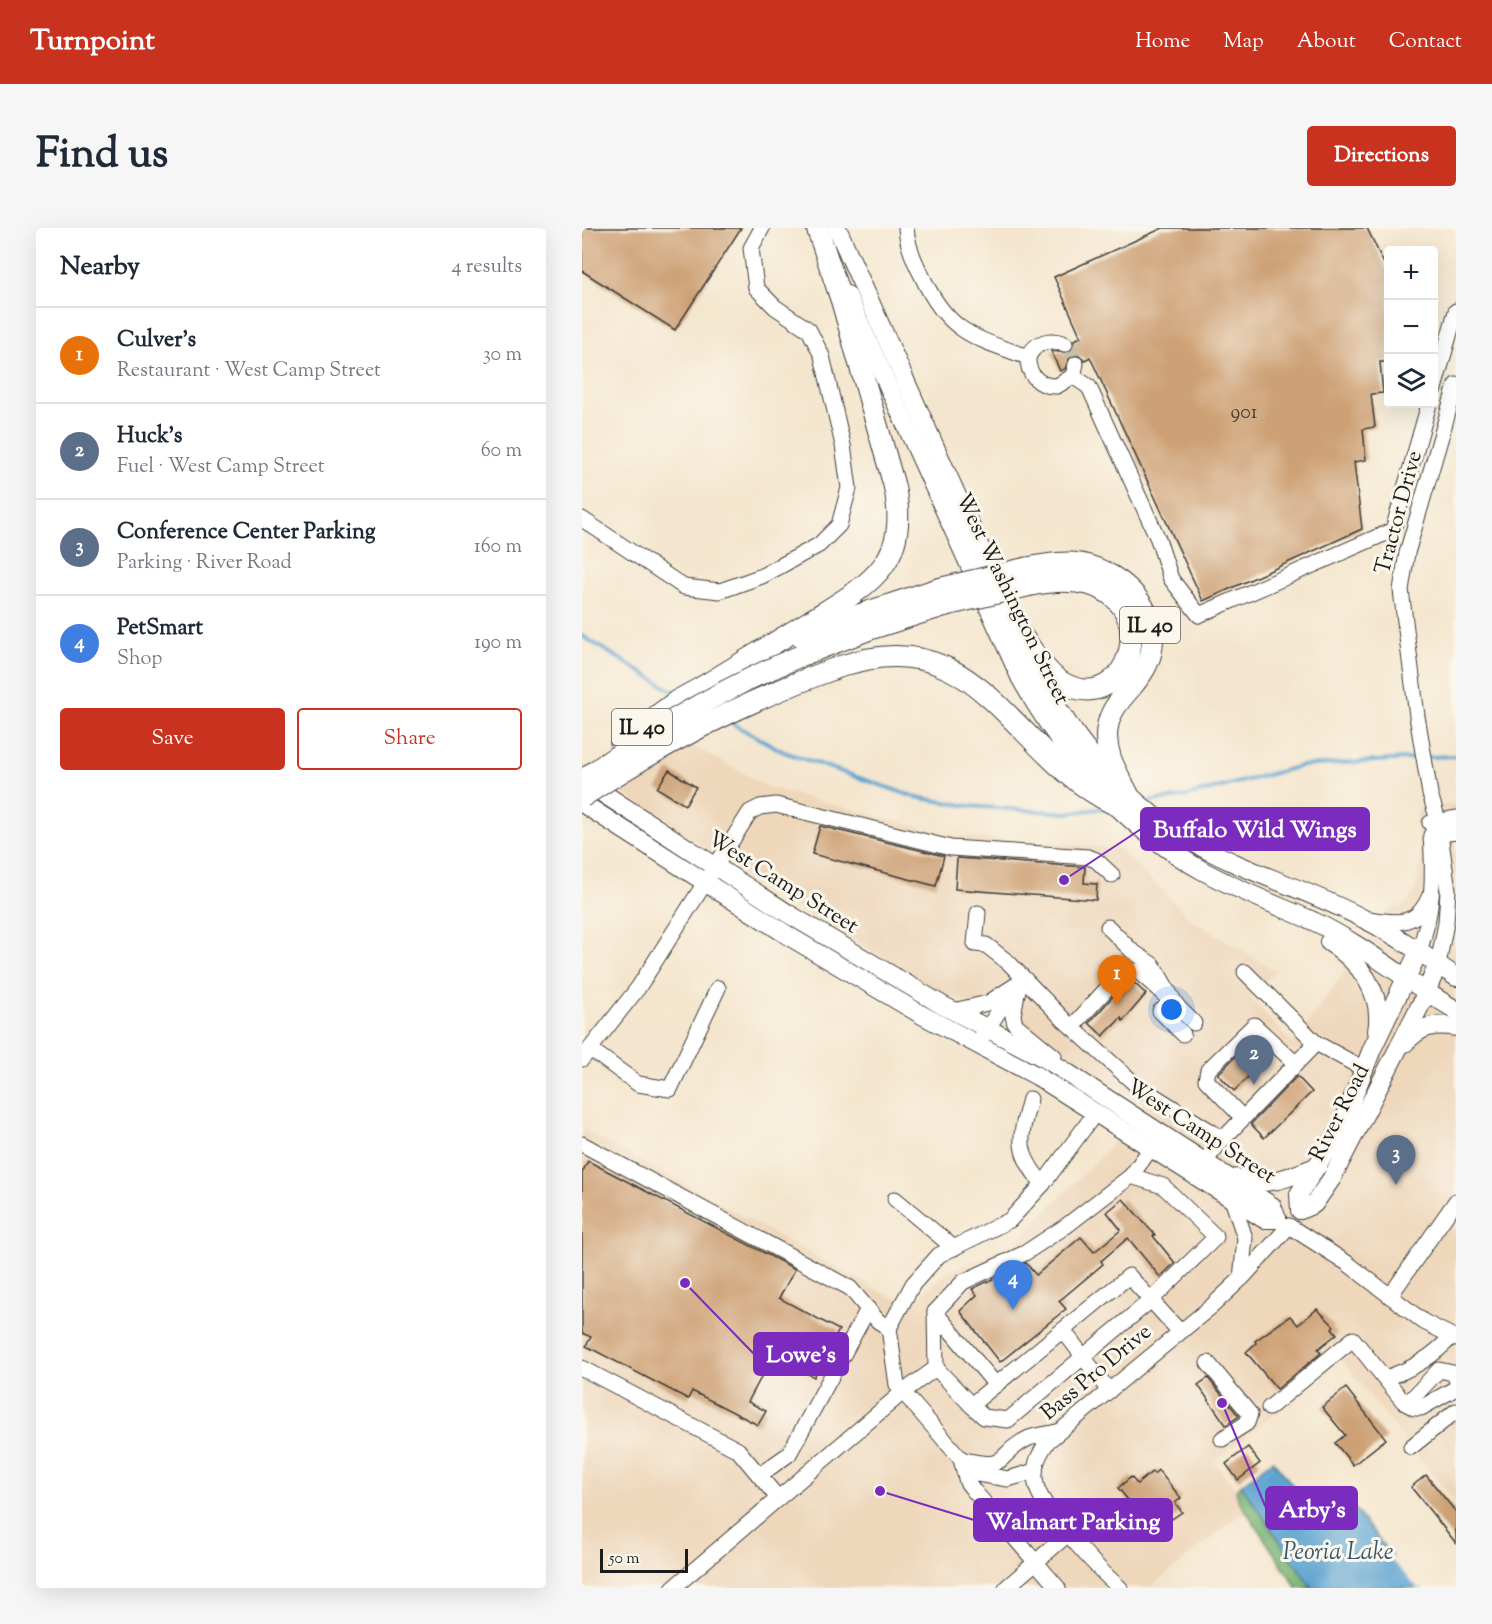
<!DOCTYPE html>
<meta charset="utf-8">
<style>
body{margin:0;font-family:"Sorts Mill Goudy",serif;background:#f6f6f7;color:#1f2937}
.controls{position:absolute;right:18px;top:18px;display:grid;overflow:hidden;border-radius:6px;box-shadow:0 6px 24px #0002}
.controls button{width:54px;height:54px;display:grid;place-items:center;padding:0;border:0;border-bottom:2px solid #e0e1e3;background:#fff;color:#1f2937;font:30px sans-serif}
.scale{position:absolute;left:18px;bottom:15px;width:88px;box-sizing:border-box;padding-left:6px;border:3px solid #1c1c1c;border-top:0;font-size:16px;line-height:21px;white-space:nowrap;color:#1c1c1c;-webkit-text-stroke:4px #fbf7ec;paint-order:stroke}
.you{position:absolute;left:590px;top:782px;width:21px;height:21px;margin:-15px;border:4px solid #fff;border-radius:50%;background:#1a73e8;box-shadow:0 0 0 9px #1a73e833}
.badge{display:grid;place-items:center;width:39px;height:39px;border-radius:50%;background:#c8321e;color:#fff;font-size:20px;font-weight:700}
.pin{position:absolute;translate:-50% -50px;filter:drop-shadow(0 2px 3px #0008)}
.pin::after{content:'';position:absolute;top:32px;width:21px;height:18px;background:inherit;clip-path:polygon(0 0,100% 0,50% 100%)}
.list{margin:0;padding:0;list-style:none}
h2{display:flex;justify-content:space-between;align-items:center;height:78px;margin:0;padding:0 24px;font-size:26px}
h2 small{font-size:20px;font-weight:400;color:#747a83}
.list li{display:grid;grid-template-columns:39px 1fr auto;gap:18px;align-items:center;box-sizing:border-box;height:96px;padding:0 24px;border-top:2px solid #e0e1e3}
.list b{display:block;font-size:22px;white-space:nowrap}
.list p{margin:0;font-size:20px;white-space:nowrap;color:#747a83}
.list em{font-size:20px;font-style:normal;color:#747a83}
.actions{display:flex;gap:12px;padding:18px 24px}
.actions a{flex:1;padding:14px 0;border:2px solid #c8321e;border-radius:6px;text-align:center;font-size:21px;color:#c8321e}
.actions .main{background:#c8321e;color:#fff}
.icon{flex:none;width:33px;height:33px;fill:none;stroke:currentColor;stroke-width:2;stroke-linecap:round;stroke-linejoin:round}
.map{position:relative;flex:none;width:874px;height:1360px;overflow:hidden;border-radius:6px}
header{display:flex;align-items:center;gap:36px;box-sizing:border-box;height:84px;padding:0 30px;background:#c8321e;color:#fff}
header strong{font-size:28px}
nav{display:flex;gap:33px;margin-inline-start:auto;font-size:21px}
.intro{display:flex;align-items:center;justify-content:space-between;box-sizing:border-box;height:144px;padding:0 36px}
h1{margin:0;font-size:42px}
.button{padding:15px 27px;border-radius:6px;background:#c8321e;color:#fff;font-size:21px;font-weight:700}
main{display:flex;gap:36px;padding:0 36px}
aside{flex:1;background:#fff;border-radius:6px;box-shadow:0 6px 24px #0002}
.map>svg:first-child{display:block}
</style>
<header>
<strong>Turnpoint</strong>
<nav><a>Home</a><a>Map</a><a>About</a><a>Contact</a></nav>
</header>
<div class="intro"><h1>Find us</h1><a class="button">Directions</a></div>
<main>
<aside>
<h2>Nearby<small>4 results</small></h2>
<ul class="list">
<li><span class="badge" style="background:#e8710a">1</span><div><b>Culver's</b><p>Restaurant · West Camp Street</p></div><em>30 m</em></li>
<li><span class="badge" style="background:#5c6f8a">2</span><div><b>Huck's</b><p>Fuel · West Camp Street</p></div><em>60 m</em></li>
<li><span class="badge" style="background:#5c6f8a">3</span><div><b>Conference Center Parking</b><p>Parking · River Road</p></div><em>160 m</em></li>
<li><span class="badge" style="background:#3f7fe0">4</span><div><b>PetSmart</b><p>Shop</p></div><em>190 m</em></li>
</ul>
<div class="actions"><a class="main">Save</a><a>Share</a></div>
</aside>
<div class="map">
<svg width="874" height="1360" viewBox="0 0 874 1360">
<rect width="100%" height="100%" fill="#fbf7ec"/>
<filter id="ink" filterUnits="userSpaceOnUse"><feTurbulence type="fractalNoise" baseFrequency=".0167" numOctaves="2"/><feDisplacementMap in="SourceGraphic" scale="12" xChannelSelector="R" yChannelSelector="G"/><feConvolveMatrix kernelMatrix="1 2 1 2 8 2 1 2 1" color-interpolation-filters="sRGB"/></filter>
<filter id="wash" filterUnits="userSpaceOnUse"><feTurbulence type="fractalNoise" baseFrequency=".008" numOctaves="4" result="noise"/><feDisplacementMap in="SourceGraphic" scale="24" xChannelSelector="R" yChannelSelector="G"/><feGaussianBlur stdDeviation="1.35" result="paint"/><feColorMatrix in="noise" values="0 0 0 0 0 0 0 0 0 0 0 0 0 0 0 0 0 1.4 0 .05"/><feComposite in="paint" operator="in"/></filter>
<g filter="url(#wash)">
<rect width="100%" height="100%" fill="#f4e6ce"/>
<!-- built -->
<polygon fill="#eed7bb" points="86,504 186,559 374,609 536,620 609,691 694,743 668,770 711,816 807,682 824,676 833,664 839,639 835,583 874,575 874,1276 759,1131 632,1234 654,1261 656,1271 663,1282 568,1360 0,1360 0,901 310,1070 334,1071 365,1044 433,1016 532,914 563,876 441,797 358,764 161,645 41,565"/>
<!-- forest -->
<path fill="#78b474" stroke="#4a6848" stroke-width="1.5" d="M659 1257C684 1290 706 1326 730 1360H715L656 1271 654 1261Z"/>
<!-- water -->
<polygon fill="#5aa2d0" stroke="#3b5f76" stroke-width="1.5" points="691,1232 737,1291 764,1270 813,1332 839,1360 730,1360 659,1257"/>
<!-- pier -->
<polygon fill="#f4e6ce" points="812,1327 828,1342 842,1360 836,1360 808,1331"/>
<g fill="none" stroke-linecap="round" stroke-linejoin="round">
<!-- stream -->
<g stroke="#5aa2d0" stroke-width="4">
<polyline points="0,408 94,465"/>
<polyline points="146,493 202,524 333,569 387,578 485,585 523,580"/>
<polyline points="846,529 874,528"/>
<polyline points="563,574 601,569 719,538 839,530"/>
</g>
</g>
<g id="blocks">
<!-- building -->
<g fill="#cda074">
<polygon points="0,0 159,0 93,102 0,43"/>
<polygon points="581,0 785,0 807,46 807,134 798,134 801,165 789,166 793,199 781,201 784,232 772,234 780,301 621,373 508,129 503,132 497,127 491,127 487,130 483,141 478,143 469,123 486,125 492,120 492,112 499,109 472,49"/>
<polygon points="87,542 114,559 103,577 75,560"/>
<polygon points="238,598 362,628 354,658 230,626"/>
<polygon points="375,630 503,639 502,655 515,656 514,672 373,661"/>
<polygon points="550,753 564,766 541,793 539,790 521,808 507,795 544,754"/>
<polygon points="667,815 684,831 652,863 636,846"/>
<polygon points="715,848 730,864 682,910 669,896"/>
<polygon points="6,933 213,1041 197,1070 257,1102 232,1149 191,1127 166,1174 184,1183 176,1197 110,1163 106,1171 4,1118 9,1109 0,1105 0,945"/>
<polygon points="541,971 573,1007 571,1008 593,1035 578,1049 546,1010 519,1033 521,1036 477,1073 484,1081 418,1134 378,1083 395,1067 390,1061 444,1035 454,1047 499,1009 512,1024 539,1002 525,984"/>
<polygon points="735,1081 752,1098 750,1100 755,1106 736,1121 739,1125 695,1161 664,1124 674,1115 673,1113 708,1088 716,1097"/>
<polygon points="626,1150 657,1188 644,1197 616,1157"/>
<polygon points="764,1160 804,1211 771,1237 753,1215 763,1207 740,1179"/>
<polygon points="666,1219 678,1235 656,1252 644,1236"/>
<polygon points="576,1242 599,1270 593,1275 600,1284 572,1303 536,1260 549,1249 555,1256 570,1244 572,1246"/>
<polygon points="844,1247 874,1284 874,1315 829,1259"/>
</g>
</g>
</g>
<g filter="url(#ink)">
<use href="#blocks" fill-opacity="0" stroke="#3c3a37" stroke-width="1.5"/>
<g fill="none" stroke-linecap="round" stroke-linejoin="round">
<!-- minor-tunnel -->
<polyline stroke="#c9beaa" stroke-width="15" stroke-dasharray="15 8" stroke-linecap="butt" points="483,116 492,126 494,136"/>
<!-- minor casing -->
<g stroke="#3c3a37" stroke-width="17">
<g id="minor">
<path d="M324 0C325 17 332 33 340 48 365 104 392 110 446 129"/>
<path d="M483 116C468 110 454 113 446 129 445 146 457 159 475 158L491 148 494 136"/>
<polyline points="491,148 507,159 576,311 589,351 617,387 811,302 847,176"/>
<polyline points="852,161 874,83"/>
<polyline points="0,291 102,359 138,363 180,348 237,317 257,297 267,260 261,217 240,128 227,102 193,79 174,60 169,20 180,0"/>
<polyline points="848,595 874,590"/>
<polyline points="849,607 874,604"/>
<polyline points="396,685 393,716 404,717 427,735 483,793 553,856 641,911"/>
<path d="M787 691C816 696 836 698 848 667"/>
<polyline points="526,699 550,723 571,737 595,778 612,795"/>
<path d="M837 723C851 684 852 649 849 608"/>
<polyline points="856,736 864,695 866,662 856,592 848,566 835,488 819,362 825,325 874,157"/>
<polyline points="663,744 734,815 782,841"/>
<polyline points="435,765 431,788 433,796 472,828"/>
<polyline points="371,783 406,775 434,757"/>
<polyline points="578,783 601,806"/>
<path d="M490 799 539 745C544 744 549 742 554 743 560 745 587 772 595 778"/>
<polyline points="399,810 417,783 436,763"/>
<polyline points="8,821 56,856 88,861 136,760"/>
<polyline points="0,831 56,760 168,584 178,579 194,577 369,620 506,629 514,632 530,647"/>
<path d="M448 871C438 909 432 923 461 956"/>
<polyline points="661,890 624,852 626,842 672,797 714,836"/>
<polyline points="0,916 268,1060 296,1093 307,1100 315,1157 379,1231 385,1254 392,1263 476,1360"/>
<polyline points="569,920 549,948 581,958 634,1009 569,1072 598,1104"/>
<polyline points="623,933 641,911 734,815"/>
<polyline points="313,971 372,1020"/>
<polyline points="650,971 663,1010 659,1051"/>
<polygon points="547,1048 569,1072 426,1192 402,1189 389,1177"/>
<polyline points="808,1068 874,973"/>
<polyline points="353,1084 414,1157"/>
<polyline points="307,1100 331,1056 357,1027 428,992 461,956 514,884"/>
<polyline points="481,1102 527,1163"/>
<polyline points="626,1135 668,1186 665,1195 640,1211"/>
<polyline points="0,1140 156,1222 196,1270"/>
<polyline points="354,1140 389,1177"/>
<path d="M803 1150C830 1142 851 1129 870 1108"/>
<polyline points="825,1176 857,1142 871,1145 874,1151"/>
<polyline points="687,1180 771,1111 821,1173 832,1180 839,1180 874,1160"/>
<polyline points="829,1219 874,1183"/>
<path d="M379 1231C430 1244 411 1227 447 1210 455 1207 466 1206 475 1204"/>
<polyline points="383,1244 426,1251 453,1243"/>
<polyline points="179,1246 207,1226 286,1081"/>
<polyline points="91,1360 321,1164 354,1140 353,1084 381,1054 443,1025 484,998 549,948"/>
<polyline points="424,1360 487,1305"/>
<path d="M538 1360C519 1344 458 1280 454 1256 450 1239 457 1226 466 1213L630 1078 663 1047 707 998 765 1035 842 1094 874 1110"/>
</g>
</g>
<!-- major casing -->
<g stroke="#3c3a37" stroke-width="20">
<g id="major">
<path d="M255 0 448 431C484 502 534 568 604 610 660 644 724 660 782 691 814 707 844 728 874 749"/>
<path d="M265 67 439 451C482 529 544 601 623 644 658 663 694 677 731 693 782 717 825 754 874 782"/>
<polyline points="2,553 205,685 360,777 464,831 690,978 695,991"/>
<polyline points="0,575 210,710 340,787 455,848 682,991 695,991"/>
<path d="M747 714C777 733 802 765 795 803"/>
<path d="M823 815C838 798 852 795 874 799"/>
<path d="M655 950C685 960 708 949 736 938"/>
<polyline points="718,982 717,966 759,900 790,821 837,723"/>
<polyline points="718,982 732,976 750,950 840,774 856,736"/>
</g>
</g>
<!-- highway casing -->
<g stroke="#3c3a37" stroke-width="23">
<g id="highway">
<path d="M445 340C463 337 481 333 499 336 543 345 586 389 565 436 554 461 528 473 525 502 522 526 536 546 546 566"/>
<path d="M433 400C449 417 461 444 481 455 558 498 596 326 449 357"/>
<polyline points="220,410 274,388 356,361"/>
<polyline points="218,428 288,401 364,377"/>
<path d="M257 439C398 389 430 528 532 576"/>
<path d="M122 458C156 437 191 416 225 395 284 358 330 338 312 257L260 74 235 0"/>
<polyline points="39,515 95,473 133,452"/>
</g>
</g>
<!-- minor -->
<use href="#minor" stroke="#fff" stroke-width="15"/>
<!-- major -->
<use href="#major" stroke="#fff" stroke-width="18"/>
<!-- highway -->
<use href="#highway" stroke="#fff" stroke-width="21"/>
<!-- highway-bridge casing -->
<g stroke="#3c3a37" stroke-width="23" stroke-linecap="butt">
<g id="highway-bridge">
<polyline points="356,361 445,340"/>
<polyline points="364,377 449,357"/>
<path d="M0 553C68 502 140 461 218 428"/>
<path d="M0 569C81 515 165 472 257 439"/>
</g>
</g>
<!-- highway-bridge -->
<use href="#highway-bridge" stroke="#fff" stroke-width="21"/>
</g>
</g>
<g text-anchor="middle" stroke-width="6" stroke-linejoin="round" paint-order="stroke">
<!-- number labels -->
<g font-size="20" fill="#483d32">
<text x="662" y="190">901</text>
</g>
<!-- shield labels -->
<g fill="#fbf7ec" stroke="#5f5e5a" stroke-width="1.5">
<rect x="538" y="379" width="60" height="36" rx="4.5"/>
<rect x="30" y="481" width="60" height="36" rx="4.5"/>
</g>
<g font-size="21" font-weight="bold" fill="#1c1c1c">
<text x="568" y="404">IL 40</text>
<text x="60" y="506">IL 40</text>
</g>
<!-- street labels -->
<g font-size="22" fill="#1c1c1c" stroke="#fbf7ec">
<text transform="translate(815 284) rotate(-75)" y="8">Tractor Drive</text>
<text transform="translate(432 370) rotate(64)" y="8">West Washington Street</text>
<text transform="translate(202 653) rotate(32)" y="8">West Camp Street</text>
<text transform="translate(756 884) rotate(-63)" y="8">River Road</text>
<text transform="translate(620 902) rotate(33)" y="8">West Camp Street</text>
<text transform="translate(513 1143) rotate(-40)" y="8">Bass Pro Drive</text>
</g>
<!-- water labels -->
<g font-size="24" font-style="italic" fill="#38586d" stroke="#fbf7ec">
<text x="756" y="1331">Peoria Lake</text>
</g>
</g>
<!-- callouts -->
<path fill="none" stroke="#7b2cbf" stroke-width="2" d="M482 652L559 601M103 1055L172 1126M640 1175L684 1280M298 1263L392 1292"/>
<g fill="#7b2cbf" stroke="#fbf7ec" stroke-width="2">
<circle cx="482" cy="652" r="6"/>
<circle cx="103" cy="1055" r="6"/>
<circle cx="640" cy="1175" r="6"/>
<circle cx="298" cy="1263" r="6"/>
</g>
<g fill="#7b2cbf" stroke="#7b2cbf" stroke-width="2">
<rect x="559" y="580" width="228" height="42" rx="6"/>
<rect x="172" y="1105" width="94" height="42" rx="6"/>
<rect x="684" y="1259" width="91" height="42" rx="6"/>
<rect x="392" y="1271" width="198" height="42" rx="6"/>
</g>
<g font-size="24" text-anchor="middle" font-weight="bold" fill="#fff">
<text x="673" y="609">Buffalo Wild Wings</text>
<text x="219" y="1134">Lowe's</text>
<text x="730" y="1289">Arby's</text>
<text x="491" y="1301">Walmart Parking</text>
</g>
</svg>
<div class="controls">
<button>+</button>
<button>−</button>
<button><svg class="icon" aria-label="layers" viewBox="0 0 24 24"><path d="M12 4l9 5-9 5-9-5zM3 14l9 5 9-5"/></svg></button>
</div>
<div class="scale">50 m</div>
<div class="you"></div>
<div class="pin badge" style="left:535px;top:777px;background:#e8710a">1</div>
<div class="pin badge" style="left:672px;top:857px;background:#5c6f8a">2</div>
<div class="pin badge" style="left:814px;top:957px;background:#5c6f8a">3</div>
<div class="pin badge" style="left:431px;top:1082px;background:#3f7fe0">4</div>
</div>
</main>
